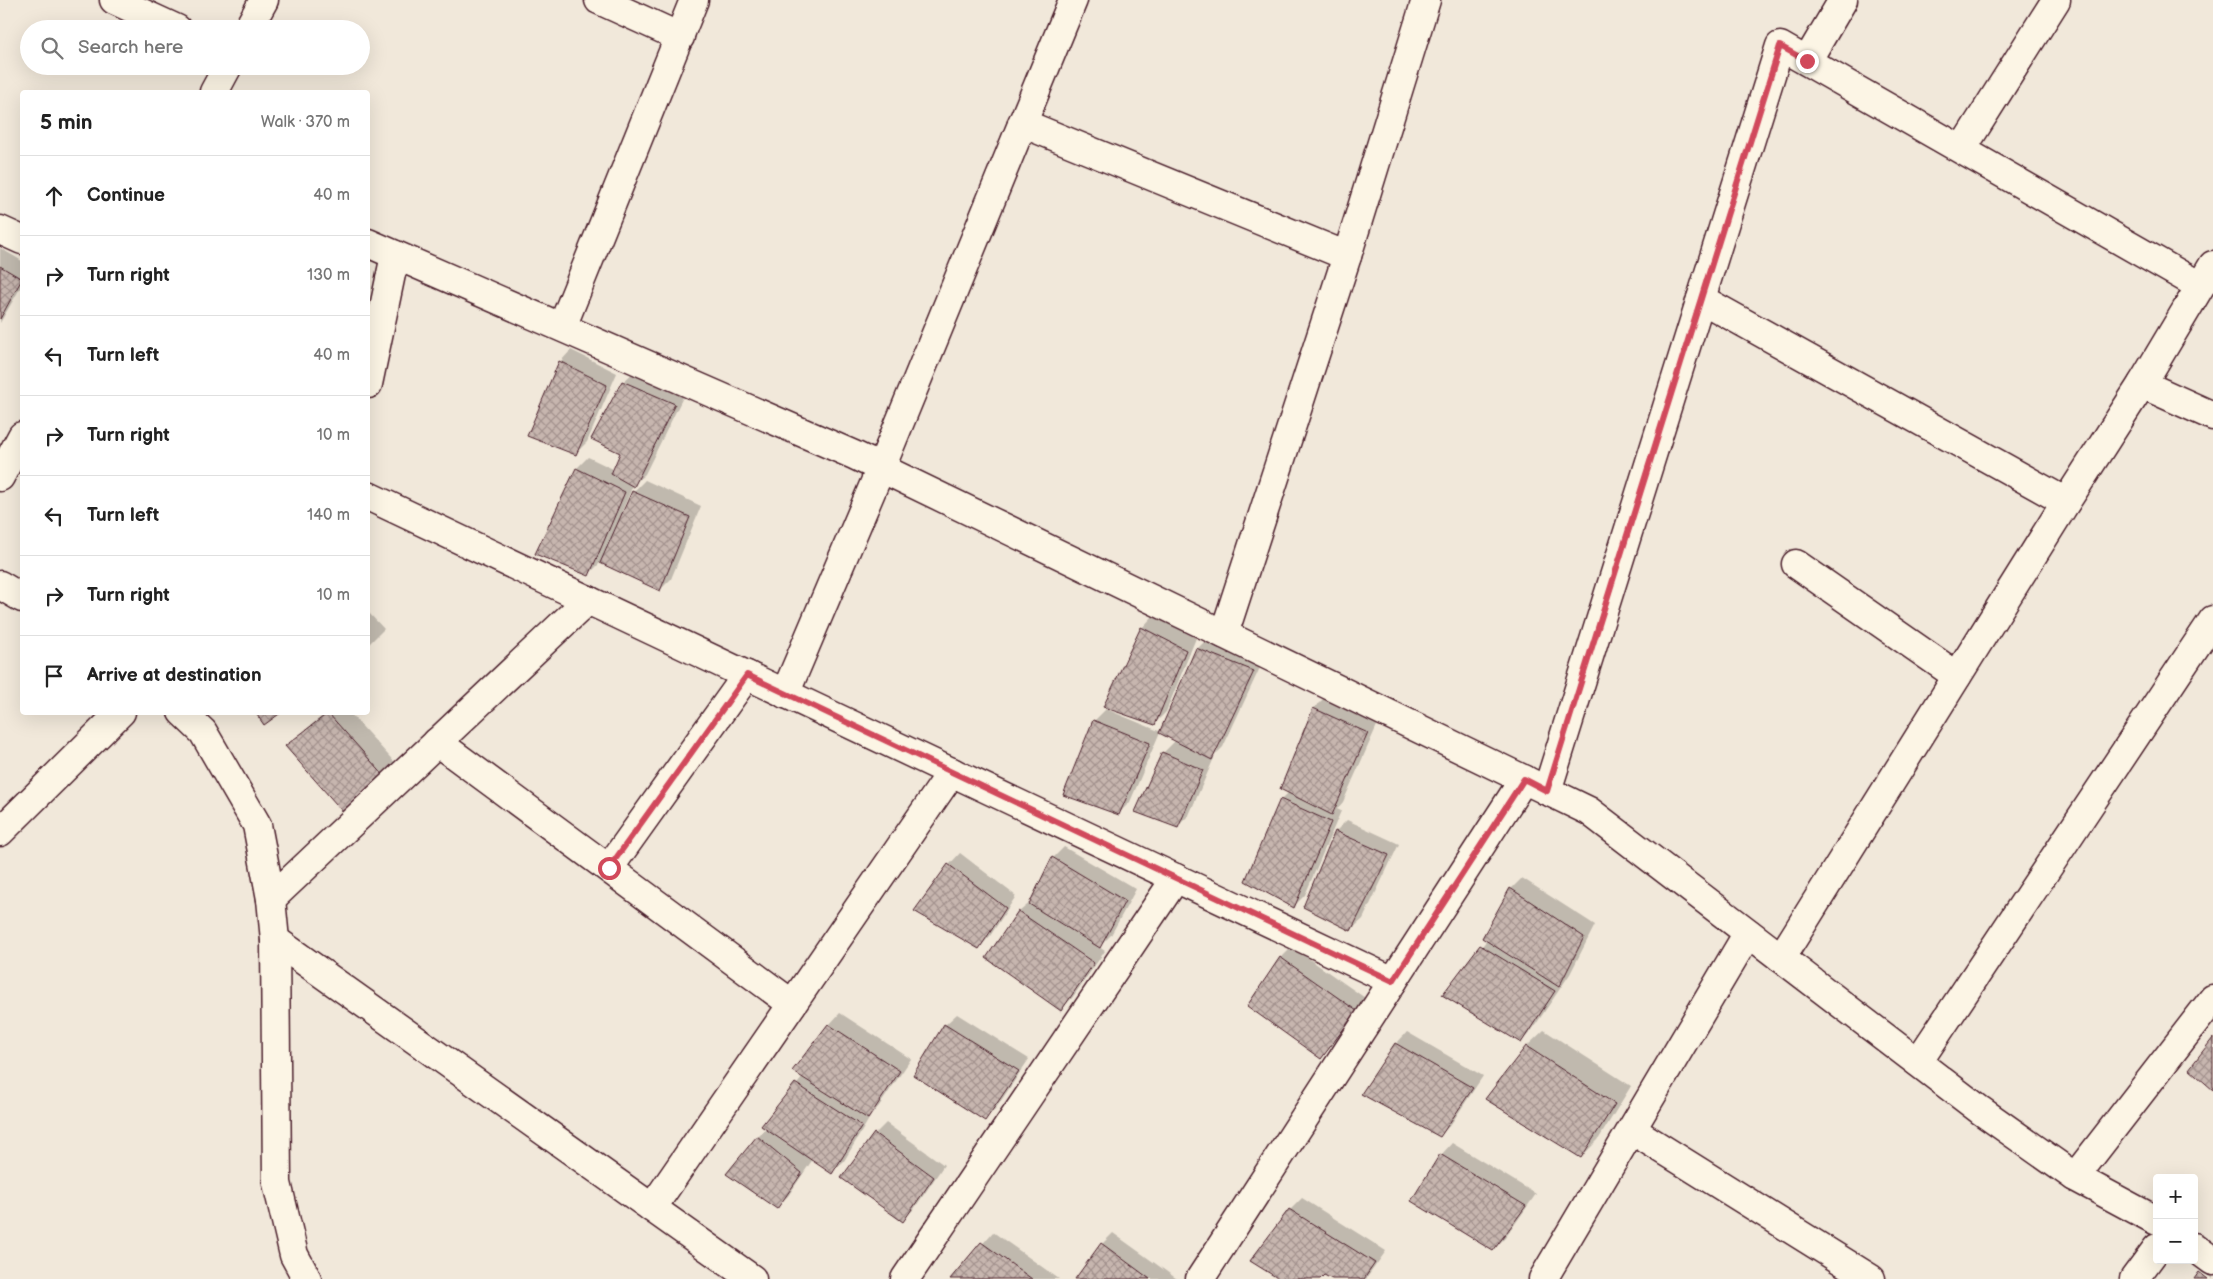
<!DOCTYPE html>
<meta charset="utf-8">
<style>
body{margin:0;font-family:"Balsamiq Sans",sans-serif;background:#f2f2f2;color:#222}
.controls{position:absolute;right:15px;bottom:15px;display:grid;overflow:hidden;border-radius:5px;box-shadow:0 5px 20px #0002}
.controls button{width:45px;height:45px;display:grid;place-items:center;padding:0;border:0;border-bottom:1px solid #e0e0e0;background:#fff;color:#222;font:25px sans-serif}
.stop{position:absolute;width:15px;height:15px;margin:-11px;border:4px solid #d1495b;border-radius:50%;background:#fff}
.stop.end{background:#d1495b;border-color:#fff;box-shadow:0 1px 5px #0008}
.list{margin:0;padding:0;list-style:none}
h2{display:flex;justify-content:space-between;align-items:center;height:65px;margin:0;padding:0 20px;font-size:21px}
h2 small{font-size:16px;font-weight:400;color:#767676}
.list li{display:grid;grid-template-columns:32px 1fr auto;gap:15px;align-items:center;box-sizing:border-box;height:80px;padding:0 20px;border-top:1px solid #e0e0e0}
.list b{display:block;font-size:19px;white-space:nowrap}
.list em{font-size:16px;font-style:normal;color:#767676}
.icon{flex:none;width:28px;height:28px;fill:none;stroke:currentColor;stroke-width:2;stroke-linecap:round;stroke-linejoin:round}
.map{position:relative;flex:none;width:2213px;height:1279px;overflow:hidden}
.search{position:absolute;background:#fff;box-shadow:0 5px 20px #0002;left:20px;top:20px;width:350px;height:55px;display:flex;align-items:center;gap:12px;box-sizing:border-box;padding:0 18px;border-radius:28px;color:#767676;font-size:19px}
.panel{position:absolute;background:#fff;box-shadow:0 5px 20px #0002;left:20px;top:90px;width:350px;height:625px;border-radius:5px}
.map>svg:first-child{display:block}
</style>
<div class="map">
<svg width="2213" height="1279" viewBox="0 0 2213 1279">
<defs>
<pattern id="building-cross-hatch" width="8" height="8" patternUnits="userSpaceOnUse" patternTransform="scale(1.25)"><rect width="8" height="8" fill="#c7b6af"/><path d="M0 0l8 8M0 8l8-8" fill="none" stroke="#a4938f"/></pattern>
</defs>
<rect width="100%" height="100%" fill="#f1e8da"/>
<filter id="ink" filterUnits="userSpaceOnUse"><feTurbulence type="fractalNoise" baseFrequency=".02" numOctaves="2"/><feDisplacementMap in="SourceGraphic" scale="10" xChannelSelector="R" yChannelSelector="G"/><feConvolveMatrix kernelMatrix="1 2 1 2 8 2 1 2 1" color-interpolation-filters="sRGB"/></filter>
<g filter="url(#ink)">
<!-- shadow -->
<g fill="#0003">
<polygon points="0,248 22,261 22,285 0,323"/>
<polygon points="571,350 617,373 587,442 576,453 560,362"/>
<polygon points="635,371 685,393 645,474 633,485 622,511 625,512 633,492 645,480 701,506 671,579 660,590 601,562 589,574 577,468 588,457 615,470 622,452 623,382"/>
<polygon points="368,612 384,629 368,645"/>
<polygon points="1153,616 1196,638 1166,712 1154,724 1105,706 1142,628"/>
<polygon points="1208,638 1264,659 1223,747 1212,758 1214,758 1189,815 1177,827 1163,753 1176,740 1160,732 1130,802 1119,813 1094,721 1106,709 1161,732 1197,649"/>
<polygon points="1325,697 1379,721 1343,802 1337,809 1341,811 1305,895 1294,906 1246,881 1281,800 1289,792 1282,789 1314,708"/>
<polygon points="327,712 349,712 398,766 387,778 286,746"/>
<polygon points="1347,820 1399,844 1363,919 1351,930 1305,906 1336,831"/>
<polygon points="1064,847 1136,889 1111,935 1099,947 1105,951 1072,998 1061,1009 1019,912 1032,901 1053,858"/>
<polygon points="960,853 1016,896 990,936 979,948 916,910 949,865"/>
<polygon points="1522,878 1595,925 1570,974 1532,1030 1521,1042 1444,994 1487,940 1511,889"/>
<polygon points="1292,947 1368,1000 1332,1046 1321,1057 1281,958"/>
<polygon points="840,1013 911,1059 879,1106 872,1114 844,1161 832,1172 813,1159 788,1196 776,1207 758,1137 767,1128 763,1125 803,1077 794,1071 829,1025"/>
<polygon points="957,1014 1029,1059 996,1108 984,1120 945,1025"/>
<polygon points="1544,1030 1631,1086 1598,1140 1581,1157 1487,1098 1527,1046"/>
<polygon points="1407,1032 1483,1076 1451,1124 1440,1136 1363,1093 1396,1044"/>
<polygon points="886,1123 944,1165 914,1209 902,1220 875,1134"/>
<polygon points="1452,1143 1536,1194 1505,1238 1493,1249 1413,1201 1441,1155"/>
<polygon points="1302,1198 1386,1251 1366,1279 1335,1279 1325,1274 1321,1279 1282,1279 1252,1260 1290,1210"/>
<polygon points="993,1232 1059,1279 952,1279"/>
<polygon points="1113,1233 1177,1279 1077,1279 1102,1244"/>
<polygon points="2211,1262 2213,1263 2213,1279 2201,1272"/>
</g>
<!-- building -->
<g fill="url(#building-cross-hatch)" stroke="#4a1f2b">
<polygon points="0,266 22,279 0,319"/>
<polygon points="559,361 607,385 576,455 527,436"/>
<polygon points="622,381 675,404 634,487 611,474 620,453 591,439"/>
<polygon points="576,468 625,492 589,576 535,554"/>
<polygon points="632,491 690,517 660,591 600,563"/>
<polygon points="1141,627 1186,650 1155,725 1103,707"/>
<polygon points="1196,648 1254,671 1212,760 1159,733"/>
<polygon points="1313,708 1368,733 1332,815 1280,789"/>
<polygon points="255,712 282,712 264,725"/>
<polygon points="328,713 387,779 344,813 285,746"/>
<polygon points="1093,720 1150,743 1119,815 1063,795"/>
<polygon points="1162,752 1203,770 1178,828 1135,812"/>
<polygon points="1280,799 1331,822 1294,908 1245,881"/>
<polygon points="1335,831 1389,855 1351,931 1303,907"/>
<polygon points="1052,857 1125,901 1100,948 1029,904"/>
<polygon points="948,864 1006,908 979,949 914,911"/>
<polygon points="1510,888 1584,937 1559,987 1482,938"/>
<polygon points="1018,911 1094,963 1061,1011 986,958"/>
<polygon points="1480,945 1555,991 1521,1043 1442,995"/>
<polygon points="1280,957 1357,1011 1321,1059 1247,1006"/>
<polygon points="828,1024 900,1071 868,1119 792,1071"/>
<polygon points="944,1024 1019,1071 985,1121 913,1075"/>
<polygon points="2213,1038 2213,1090 2189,1069"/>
<polygon points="1395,1043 1473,1088 1440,1137 1361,1094"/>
<polygon points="1526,1046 1615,1104 1581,1158 1485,1099"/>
<polygon points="795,1083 862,1126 832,1174 761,1126"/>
<polygon points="874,1133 934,1177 903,1222 841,1178"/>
<polygon points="757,1136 802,1173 777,1209 726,1174"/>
<polygon points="1440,1154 1526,1206 1493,1251 1411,1201"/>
<polygon points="1289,1209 1375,1263 1364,1279 1332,1279 1324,1275 1320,1279 1279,1279 1250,1261"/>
<polygon points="981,1242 1032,1279 950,1279"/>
<polygon points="1101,1243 1150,1279 1075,1279"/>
<polygon points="2199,1272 2208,1279 2194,1279"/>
</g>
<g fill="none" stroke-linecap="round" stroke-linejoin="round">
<!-- minor casing -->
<g stroke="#4a1f2b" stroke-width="31">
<g id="minor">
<polyline points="114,0 177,29"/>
<polyline points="599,0 680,37"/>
<polyline points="248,29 264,0"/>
<polyline points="1807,61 1843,0"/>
<polyline points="214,92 228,66"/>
<polyline points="1022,123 1347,256"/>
<polyline points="1962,149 2056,0"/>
<polyline points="0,230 22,240"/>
<polyline points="368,243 854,455 1589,811 1980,1110 2075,1177 2157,1221"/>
<polyline points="1701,299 2066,502"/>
<polyline points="562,327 694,0"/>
<polyline points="368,384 395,255"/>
<polyline points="2142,384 2213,416"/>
<polyline points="0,477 22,436"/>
<polyline points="368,496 1393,981"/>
<polyline points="1796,564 1957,676"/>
<polyline points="1224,634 1347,256 1426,0"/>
<polyline points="785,694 881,468 1073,0"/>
<polyline points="437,742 792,1004"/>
<polyline points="1547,791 1780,46 2200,286"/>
<polyline points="0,832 121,712"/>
<polyline points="609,868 747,675"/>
<polyline points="271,899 588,600"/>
<polyline points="275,940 752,1279"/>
<polyline points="1781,958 2066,502 2142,384 2213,265"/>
<polyline points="1918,1062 2213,620"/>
<polyline points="1632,1130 1871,1279"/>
<polyline points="2075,1177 2213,999"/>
<polyline points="652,1208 952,772"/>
<polyline points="2194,1247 2213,1261"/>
<polyline points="905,1279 1176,878"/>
<polyline points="1200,1279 1524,779"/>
<polyline points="1543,1279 1748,933"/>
<polyline points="2134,1279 2157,1248"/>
</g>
</g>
<!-- tertiary casing -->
<g stroke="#4a1f2b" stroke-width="31">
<g id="tertiary">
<polyline points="0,585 22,598"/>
<polyline points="182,712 203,732 257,825 271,899 275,940 277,1183 294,1255 307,1279"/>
</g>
</g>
<!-- minor -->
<use href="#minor" stroke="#fcf5e5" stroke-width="28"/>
<!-- tertiary -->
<use href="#tertiary" stroke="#fcf5e5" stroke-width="28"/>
</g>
</g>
<g fill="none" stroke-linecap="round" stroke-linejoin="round" filter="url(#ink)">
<!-- route -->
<polyline stroke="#d1495b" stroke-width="6" points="609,868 747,675 1393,981 1524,779 1547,791 1780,46 1807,61"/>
</g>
</svg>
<div class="controls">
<button>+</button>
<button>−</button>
</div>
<div class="stop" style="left:609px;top:868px"></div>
<div class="stop end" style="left:1807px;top:61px"></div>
<div class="search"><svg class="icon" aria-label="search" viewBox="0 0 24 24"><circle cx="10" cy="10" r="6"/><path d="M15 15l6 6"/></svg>Search here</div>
<section class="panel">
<h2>5 min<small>Walk · 370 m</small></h2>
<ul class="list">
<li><svg class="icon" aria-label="ahead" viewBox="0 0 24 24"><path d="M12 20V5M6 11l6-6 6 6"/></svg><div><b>Continue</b></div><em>40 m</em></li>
<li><svg class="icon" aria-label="right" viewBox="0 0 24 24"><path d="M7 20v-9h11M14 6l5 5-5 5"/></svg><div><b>Turn right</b></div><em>130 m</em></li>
<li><svg class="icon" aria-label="left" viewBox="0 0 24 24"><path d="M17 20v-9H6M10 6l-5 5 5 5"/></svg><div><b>Turn left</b></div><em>40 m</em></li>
<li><svg class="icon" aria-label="right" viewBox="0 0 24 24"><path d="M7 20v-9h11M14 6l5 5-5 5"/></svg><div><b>Turn right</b></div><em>10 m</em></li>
<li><svg class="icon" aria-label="left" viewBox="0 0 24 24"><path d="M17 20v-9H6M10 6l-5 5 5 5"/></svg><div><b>Turn left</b></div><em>140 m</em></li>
<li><svg class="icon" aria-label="right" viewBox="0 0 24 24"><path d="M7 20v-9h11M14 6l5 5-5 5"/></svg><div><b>Turn right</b></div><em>10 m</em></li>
<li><svg class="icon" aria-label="arrive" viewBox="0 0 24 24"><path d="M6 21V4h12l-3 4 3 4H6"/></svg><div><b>Arrive at destination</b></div></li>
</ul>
</section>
</div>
